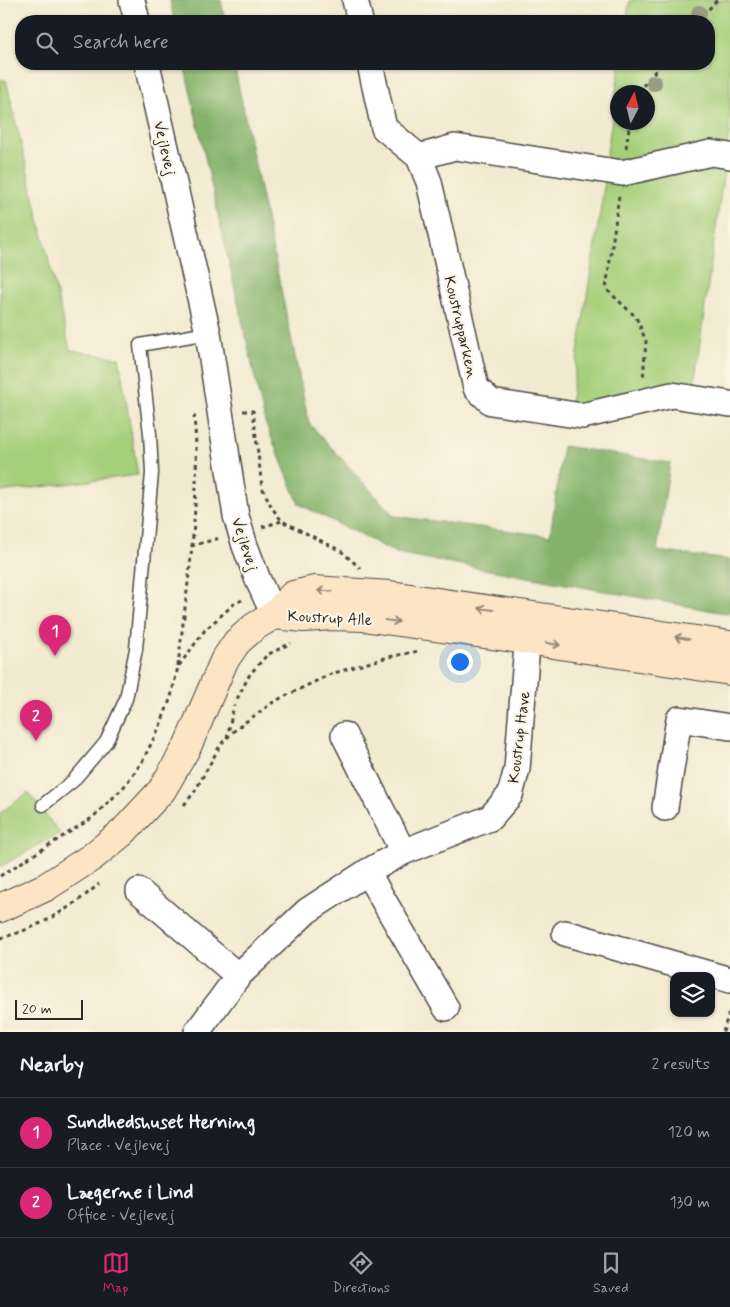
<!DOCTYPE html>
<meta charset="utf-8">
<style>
body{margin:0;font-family:Mynerve,sans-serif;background:#242831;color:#f1f3f6}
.controls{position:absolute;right:15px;bottom:15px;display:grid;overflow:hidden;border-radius:10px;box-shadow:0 1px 4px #0004}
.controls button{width:45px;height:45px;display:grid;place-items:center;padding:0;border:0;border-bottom:1px solid #363941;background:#171b24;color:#f1f3f6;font:25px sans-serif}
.compass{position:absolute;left:610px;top:85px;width:45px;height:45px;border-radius:50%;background:#171b24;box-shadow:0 1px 4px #0004;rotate:7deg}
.scale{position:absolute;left:15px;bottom:12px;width:68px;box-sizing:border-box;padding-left:5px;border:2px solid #2b2b2b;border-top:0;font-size:14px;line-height:18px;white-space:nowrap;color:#2b2b2b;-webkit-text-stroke:4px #fcf5e5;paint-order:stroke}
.you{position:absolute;left:459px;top:661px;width:18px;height:18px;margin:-12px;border:4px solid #fff;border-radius:50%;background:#1a73e8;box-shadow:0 0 0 8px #1a73e833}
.badge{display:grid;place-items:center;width:32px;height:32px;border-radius:50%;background:#db2777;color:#fff;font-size:16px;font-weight:700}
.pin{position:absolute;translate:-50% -41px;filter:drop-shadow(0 1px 2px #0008)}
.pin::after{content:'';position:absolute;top:26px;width:18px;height:15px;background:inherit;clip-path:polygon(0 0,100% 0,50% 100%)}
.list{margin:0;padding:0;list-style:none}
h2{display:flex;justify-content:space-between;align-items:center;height:65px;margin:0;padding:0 20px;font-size:21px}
h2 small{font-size:16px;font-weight:400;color:#9ea1a6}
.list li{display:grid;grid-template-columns:32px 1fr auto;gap:15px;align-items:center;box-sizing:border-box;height:70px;padding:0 20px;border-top:1px solid #363941}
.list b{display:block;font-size:19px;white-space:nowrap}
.list p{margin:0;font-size:16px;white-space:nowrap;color:#9ea1a6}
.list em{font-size:16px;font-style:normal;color:#9ea1a6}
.icon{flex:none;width:28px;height:28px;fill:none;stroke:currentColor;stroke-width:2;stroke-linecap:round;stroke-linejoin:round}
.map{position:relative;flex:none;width:730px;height:1032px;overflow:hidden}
.search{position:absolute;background:#171b24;box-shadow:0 1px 4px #0004;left:15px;right:15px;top:15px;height:55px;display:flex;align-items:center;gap:12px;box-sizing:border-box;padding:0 18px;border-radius:20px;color:#9ea1a6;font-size:19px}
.sheet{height:205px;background:#171b24}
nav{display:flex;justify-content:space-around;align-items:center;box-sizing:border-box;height:70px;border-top:1px solid #363941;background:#171b24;font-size:14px;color:#9ea1a6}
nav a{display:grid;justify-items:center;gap:2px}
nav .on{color:#db2777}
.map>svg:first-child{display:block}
</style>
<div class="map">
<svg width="730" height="1032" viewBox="0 0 730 1032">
<rect width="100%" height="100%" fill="#fcf5e5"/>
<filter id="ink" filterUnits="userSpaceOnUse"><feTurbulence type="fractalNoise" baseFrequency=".02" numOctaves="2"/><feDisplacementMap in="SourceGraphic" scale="10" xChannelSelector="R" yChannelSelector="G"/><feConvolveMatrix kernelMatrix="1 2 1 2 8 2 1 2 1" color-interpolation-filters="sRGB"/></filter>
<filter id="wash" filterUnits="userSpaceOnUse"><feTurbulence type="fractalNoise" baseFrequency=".0096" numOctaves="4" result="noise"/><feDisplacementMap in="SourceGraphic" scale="20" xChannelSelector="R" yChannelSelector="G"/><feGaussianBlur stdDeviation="1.12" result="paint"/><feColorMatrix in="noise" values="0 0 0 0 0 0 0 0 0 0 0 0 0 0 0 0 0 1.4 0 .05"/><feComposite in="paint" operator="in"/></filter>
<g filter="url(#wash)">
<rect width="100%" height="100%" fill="#f2ead0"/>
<!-- green -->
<g fill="#a6cf7a" stroke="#687d52" fill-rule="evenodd">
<path d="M630 0H730V129L727 146 621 160 606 159 620 64H709V21H626ZM618 92H648V122H618Z"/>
<polygon points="0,80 6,80 70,350 119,358 138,475 0,492"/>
<polygon points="725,163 693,392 581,406 570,404 606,175"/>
<polygon points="28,793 60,833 0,867 0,813"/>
</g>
<!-- forest -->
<g fill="#84b26a" stroke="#586e4a">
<polygon points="170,0 221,0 225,21 174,21"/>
<polygon points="184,64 234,64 309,423 394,516 550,536 563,446 670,463 657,551 730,560 730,614 396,553 299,504 265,422"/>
</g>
</g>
<g filter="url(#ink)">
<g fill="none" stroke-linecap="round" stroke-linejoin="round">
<!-- lane casing -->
<g stroke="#494844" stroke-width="15">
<polyline id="lane" points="43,805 73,781 106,742 126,699 136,649 152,473 150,434 140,345 208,333"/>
</g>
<!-- street casing -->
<g stroke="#494844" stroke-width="28">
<g id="street">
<polyline points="132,0 137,21"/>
<polyline points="355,0 360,21"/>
<polyline points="147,64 208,333 236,516 245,546 258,580 274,615"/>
<polyline points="370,64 384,128 419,157 429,182 476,388 491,402 582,416 672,395 730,404"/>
<polyline points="419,157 455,147 622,173 711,153 730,156"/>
<polyline points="344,735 403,852"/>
<polyline points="665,808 679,719 730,727"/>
<polyline points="367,872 446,1008"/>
<polyline points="139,891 238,976"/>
<polyline points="565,933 730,980"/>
<polyline points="197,1032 238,976 307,911 367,872 403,852 490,818 510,795 517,769 529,620"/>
</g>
</g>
<!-- secondary casing -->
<g stroke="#494844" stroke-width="30">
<g id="secondary">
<polyline points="274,615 304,618 332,616 363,617 527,640 730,671"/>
<polyline points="0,908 46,887 92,857 123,832 162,790 187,747 224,661 237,642 254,627 274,615 293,595 314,590 390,595 730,645"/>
</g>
</g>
<!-- path -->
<g stroke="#494844" stroke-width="3" stroke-dasharray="4 4" stroke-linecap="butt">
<polyline points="698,21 717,0"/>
<polyline points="638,92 661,64"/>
<polyline points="626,148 630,122"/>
<polyline points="619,196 606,289 636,317 646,341 643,379"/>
<polyline points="243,411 253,411 262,487 272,508 282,521 341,551 360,568"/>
<polyline points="262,527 282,521"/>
<polyline points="191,546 220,538"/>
<path d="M178 666C187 585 202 498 194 417L197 416"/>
<polyline points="237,699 250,674 267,655 291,643"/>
<polyline points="227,738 234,705"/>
<polyline points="184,805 195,791 221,744 237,728 275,701 331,674 388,657 419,651"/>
<polyline points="0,876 92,818 123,788 142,762 160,726 171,697 178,667 205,630 234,604 242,600"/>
<path d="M0 938C37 929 70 909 99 884"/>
<polyline points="723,1032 730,1009"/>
</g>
<!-- lane -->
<use href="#lane" stroke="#fff" stroke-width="12"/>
<!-- street -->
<use href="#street" stroke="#fff" stroke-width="25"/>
<!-- secondary -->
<use href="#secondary" stroke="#fce5c4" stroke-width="28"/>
</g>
<!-- trees -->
<g fill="#999c82">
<circle cx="699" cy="13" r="8"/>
<circle cx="654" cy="83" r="8"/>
</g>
<!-- one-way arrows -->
<defs><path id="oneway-shaft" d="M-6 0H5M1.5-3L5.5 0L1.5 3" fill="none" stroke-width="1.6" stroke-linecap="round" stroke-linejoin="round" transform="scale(1.25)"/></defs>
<g stroke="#948878">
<use href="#oneway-shaft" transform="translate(325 591) rotate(-178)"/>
<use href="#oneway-shaft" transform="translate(486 609) rotate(-172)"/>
<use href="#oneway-shaft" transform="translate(392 621) rotate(8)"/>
<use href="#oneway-shaft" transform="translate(682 638) rotate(-171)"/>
<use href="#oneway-shaft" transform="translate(553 644) rotate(9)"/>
</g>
</g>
<g text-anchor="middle" stroke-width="4.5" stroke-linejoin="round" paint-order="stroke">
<!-- street labels -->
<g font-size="16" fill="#2b2b2b" stroke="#fcf5e5">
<text transform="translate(166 148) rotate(77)" y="6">Vejlevej</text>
<text transform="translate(462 327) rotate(77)" y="6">Koustrupparken</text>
<text transform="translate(246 544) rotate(72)" y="6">Vejlevej</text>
<text transform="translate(330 617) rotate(3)" y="6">Koustrup Alle</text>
<text transform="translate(518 737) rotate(-83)" y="6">Koustrup Have</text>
</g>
</g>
</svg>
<div class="controls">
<button><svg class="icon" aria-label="layers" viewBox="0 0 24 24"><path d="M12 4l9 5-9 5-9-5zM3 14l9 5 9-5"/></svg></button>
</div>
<svg class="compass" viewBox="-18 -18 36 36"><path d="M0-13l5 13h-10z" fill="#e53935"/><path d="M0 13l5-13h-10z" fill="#9ea1a6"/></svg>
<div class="scale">20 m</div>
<div class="you"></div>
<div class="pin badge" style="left:55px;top:656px">1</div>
<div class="pin badge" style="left:36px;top:741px">2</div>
<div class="search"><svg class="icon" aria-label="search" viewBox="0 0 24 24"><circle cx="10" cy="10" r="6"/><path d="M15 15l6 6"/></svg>Search here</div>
</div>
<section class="sheet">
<h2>Nearby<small>2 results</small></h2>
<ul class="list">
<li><span class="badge">1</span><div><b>Sundhedshuset Herning</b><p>Place · Vejlevej</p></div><em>120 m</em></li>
<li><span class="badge">2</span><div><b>Lægerne i Lind</b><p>Office · Vejlevej</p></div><em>130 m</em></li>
</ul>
</section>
<nav>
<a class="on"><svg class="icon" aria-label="map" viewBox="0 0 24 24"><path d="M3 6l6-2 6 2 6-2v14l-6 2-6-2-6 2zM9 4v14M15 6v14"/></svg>Map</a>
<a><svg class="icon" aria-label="directions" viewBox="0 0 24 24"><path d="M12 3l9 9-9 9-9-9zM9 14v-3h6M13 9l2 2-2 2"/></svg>Directions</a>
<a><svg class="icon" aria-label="saved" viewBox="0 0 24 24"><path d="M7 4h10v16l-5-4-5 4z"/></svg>Saved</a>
</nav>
